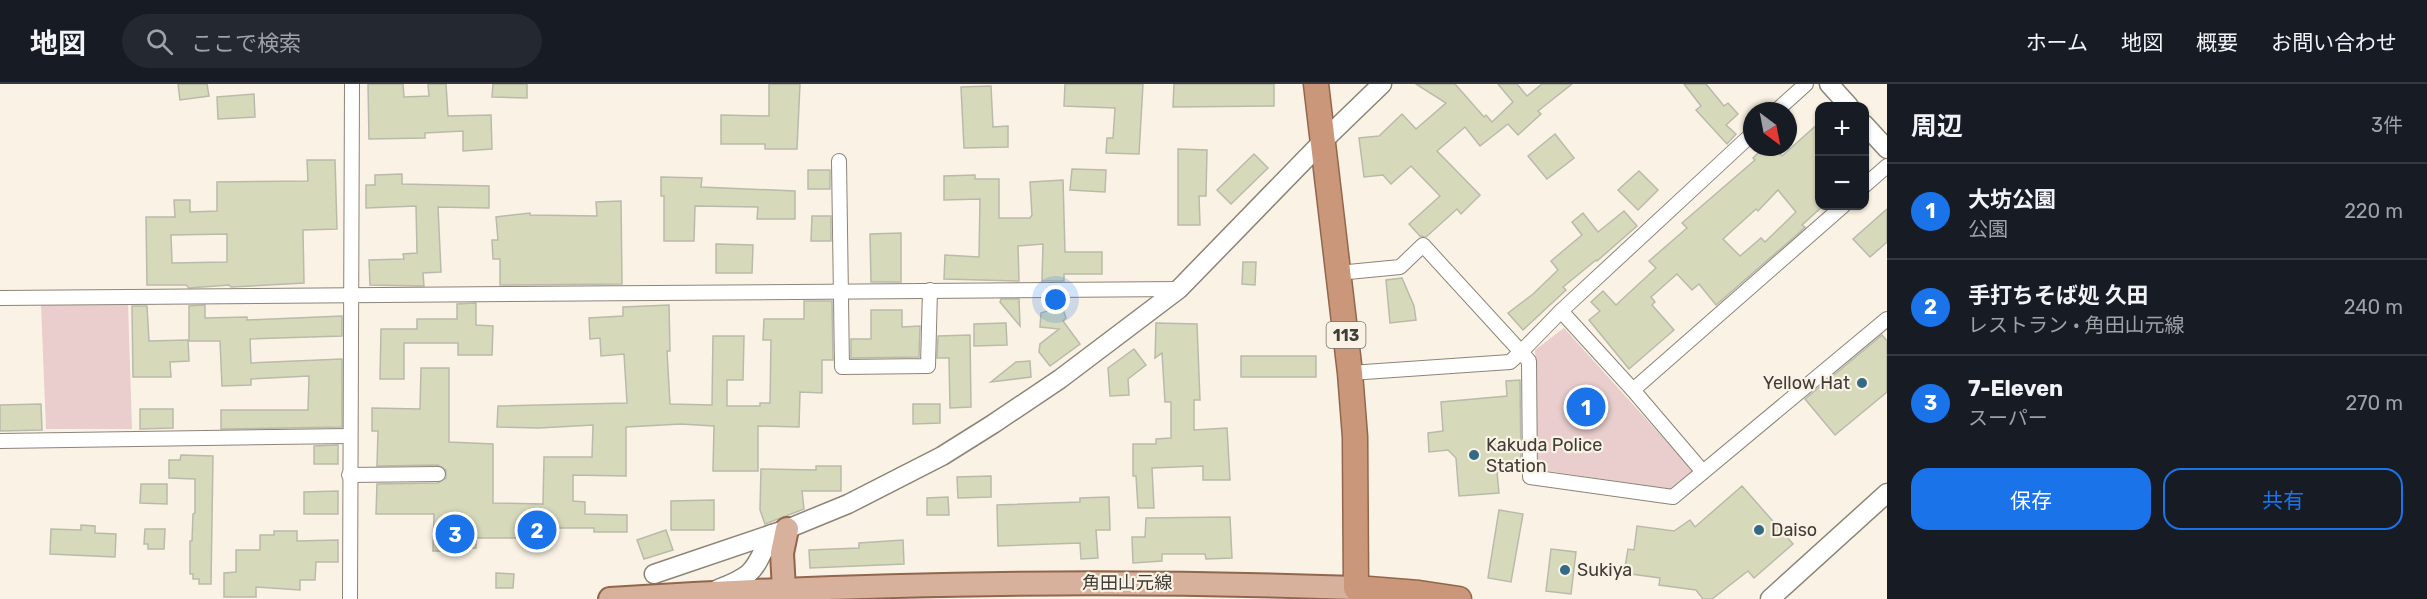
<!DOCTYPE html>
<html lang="ja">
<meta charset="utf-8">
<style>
body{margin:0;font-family:Rubik,"Noto Sans JP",sans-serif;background:#242831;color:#f1f3f6}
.controls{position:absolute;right:18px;top:18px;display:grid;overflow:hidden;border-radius:12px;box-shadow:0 2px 4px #0004}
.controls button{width:54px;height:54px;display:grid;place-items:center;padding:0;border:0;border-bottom:2px solid #363941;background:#171b24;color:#f1f3f6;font:30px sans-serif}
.compass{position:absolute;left:1743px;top:18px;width:54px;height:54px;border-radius:50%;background:#171b24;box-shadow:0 2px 4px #0004;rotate:148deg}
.you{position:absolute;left:1056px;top:216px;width:21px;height:21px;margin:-15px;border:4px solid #fff;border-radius:50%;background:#1a73e8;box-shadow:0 0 0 9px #1a73e833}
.badge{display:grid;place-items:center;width:39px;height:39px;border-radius:50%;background:#1a73e8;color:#fff;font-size:20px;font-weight:700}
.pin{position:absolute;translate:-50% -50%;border:3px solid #fff;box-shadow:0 2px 6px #0006}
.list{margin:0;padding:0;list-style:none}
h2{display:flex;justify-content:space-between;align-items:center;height:78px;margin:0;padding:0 24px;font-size:26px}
h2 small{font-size:20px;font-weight:400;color:#9ea1a6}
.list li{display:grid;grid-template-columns:39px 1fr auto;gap:18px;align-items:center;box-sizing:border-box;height:96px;padding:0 24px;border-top:2px solid #363941}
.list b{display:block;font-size:22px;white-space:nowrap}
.list p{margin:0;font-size:20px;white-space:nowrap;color:#9ea1a6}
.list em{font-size:20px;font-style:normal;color:#9ea1a6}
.actions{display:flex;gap:12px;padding:18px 24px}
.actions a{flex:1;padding:14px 0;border:2px solid #1a73e8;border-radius:18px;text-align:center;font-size:21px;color:#1a73e8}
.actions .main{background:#1a73e8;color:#fff}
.icon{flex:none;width:33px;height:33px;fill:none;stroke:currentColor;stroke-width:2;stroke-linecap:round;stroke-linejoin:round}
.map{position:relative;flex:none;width:1887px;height:515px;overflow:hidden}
header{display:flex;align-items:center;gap:36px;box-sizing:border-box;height:84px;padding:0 30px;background:#171b24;border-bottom:2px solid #363941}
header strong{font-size:28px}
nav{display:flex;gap:33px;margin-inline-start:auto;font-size:21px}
.search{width:420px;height:54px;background:#242831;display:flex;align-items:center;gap:15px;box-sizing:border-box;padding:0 21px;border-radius:33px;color:#9ea1a6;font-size:22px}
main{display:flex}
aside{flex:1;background:#171b24}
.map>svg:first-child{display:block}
</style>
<header>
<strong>地図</strong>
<div class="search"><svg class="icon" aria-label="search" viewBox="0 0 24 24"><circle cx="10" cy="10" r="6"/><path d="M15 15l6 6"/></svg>ここで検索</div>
<nav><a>ホーム</a><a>地図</a><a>概要</a><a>お問い合わせ</a></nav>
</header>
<main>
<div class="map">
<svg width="1887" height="515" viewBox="0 0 1887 515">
<rect width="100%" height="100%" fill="#faf2e4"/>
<!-- green -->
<g fill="#e9cecd">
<polygon points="41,220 128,220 132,345 46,345"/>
<polygon points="1564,244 1693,387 1671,405 1541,386 1538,379 1535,266"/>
</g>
<!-- building -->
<g fill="#d7daba" stroke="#b9baab" stroke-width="1.5" fill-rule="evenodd">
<polygon points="178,0 207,0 209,12 180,16"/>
<polygon points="368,0 403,0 404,13 429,12 428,0 446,0 448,32 491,31 492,65 463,67 463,47 425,49 425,54 369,55"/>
<polygon points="493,0 527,0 527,14 492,13"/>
<polygon points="769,0 800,0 797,65 765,65 765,60 721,60 721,31 769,32"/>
<polygon points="1065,0 1143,0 1139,70 1106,69 1107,54 1113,54 1115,24 1064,22"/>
<polygon points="1174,0 1274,0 1274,22 1173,23"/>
<polygon points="1416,0 1455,0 1484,33 1486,31 1492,38 1513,18 1498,0 1517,0 1527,12 1542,0 1572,0 1538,27 1541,30 1518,51 1508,40 1480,62 1465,43 1437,67 1480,111 1461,130 1457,125 1426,153 1420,152 1409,140 1440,112 1411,82 1391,100 1383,91 1364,93 1359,54 1379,52 1402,30 1416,45 1446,19"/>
<polygon points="1684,0 1706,0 1724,22 1728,19 1738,30 1726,41 1736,50 1727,60 1696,26 1701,22"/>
<polygon points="991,2 993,43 1008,42 1008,63 964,64 961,3"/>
<polygon points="254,10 255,33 218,35 217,13"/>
<path d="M1820 38V122H1823L1802 141 1805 143 1800 148 1716 221 1699 200 1692 206 1677 190 1651 213 1655 218 1652 221 1674 246 1629 285 1589 236 1600 227 1591 218 1603 207 1616 221 1656 184 1649 177 1687 144 1682 139 1755 76 1753 74 1764 63H1773L1782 72ZM1778 106 1796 128 1765 158 1761 154 1740 172 1723 155 1756 125 1758 127Z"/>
<polygon points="1555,50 1574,74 1547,95 1528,72"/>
<polygon points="1178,65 1207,66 1206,112 1199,112 1200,141 1178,141"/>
<polygon points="1254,70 1268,84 1231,120 1217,106"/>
<path d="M307 76H335L337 145 303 146 304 199 231 203 229 201 189 204 186 201H147L146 133H175L174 116H190V128L217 127V98L308 97ZM227 150V178L172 179 171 151Z"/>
<polygon points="1072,85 1106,86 1105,108 1070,106"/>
<rect x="808" y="86" width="22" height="19"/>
<polygon points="1639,87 1658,106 1638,126 1618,106"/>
<polygon points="402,90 402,100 489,102 489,124 438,123 441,188 423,189 424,202 370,201 369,176 404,175 403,170 417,169 416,122 366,124 366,101 375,101 375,91"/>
<polygon points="975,91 975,95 999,95 999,134 1030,134 1032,131 1030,98 1063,96 1065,168 1102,168 1102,190 1064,190 1064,197 1042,197 1043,160 1018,162 1019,197 944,195 945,171 979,173 980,115 944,116 944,92"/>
<polygon points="661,93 702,94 701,103 795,107 795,135 757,135 758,123 695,122 694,157 664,157 664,112 661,112"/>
<polygon points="621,117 622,200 500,201 500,175 493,175 492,156 498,156 496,133 530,129 530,131 597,132 596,118"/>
<polygon points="1887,125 1887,158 1870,173 1853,155"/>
<polygon points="1624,127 1637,142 1597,177 1596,176 1563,203 1566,206 1523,246 1508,229 1533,210 1558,186 1551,177 1582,151 1572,138 1583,129 1598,148"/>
<polygon points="812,132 831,132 831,157 811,157"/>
<polygon points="901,149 901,198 871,198 870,150"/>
<polygon points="716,160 753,161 752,189 716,189"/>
<polygon points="1243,178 1256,178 1255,201 1242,200"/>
<polygon points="1402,194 1414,222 1416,236 1390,239 1386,196"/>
<polygon points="1001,215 1019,215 1020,242 1000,218"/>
<polygon points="804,217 832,217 833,276 822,276 822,309 800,308 799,343 758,342 758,387 713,387 714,342 681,340 626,343 626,392 573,391 573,417 585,418 585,430 627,431 627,448 594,448 594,444 539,444 538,454 476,454 476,464 463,464 463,467 433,467 434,430 376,430 377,400 438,399 446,394 446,386 438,381 377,382 378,347 372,347 372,324 420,325 421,284 449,284 449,358 493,360 493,419 543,420 544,373 592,373 593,341 539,344 497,343 498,322 627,319 624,270 601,272 600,254 590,255 589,234 623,232 623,223 669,221 670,267 667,267 670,320 712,321 713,252 744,252 743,296 727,296 727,322 760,322 760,319 770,319 771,256 763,256 764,235 804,235"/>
<polygon points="476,219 476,241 493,242 492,271 458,271 458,259 404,259 404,295 380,295 381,245 417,245 417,235 457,235 457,220"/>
<polygon points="205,221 205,234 247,233 247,236 342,232 342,252 250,255 251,279 342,275 342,343 221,345 221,326 308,326 309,292 251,295 251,301 222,302 220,257 189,257 189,222"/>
<polygon points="132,222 147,222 149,257 188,256 189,277 170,278 171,293 133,293"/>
<polygon points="1062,222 1066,234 1063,237 1080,260 1050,282 1039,268 1040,260 1059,245 1040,243 1041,229"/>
<polygon points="871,226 902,226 902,243 920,242 919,273 851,274 851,255 871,255"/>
<polygon points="1006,239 1007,261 974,262 974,240"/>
<polygon points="1156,239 1197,240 1200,316 1194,316 1194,346 1227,344 1230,396 1203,396 1203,382 1152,384 1154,424 1138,424 1136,392 1133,392 1133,360 1156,360 1156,355 1171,354 1171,318 1165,318 1162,269 1155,274"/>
<polygon points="970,251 971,323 950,324 949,274 937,274 938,252"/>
<polygon points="1882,251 1887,257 1887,308 1835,351 1805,315"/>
<polygon points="1134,265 1146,281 1128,295 1129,311 1110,312 1108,284"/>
<rect x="1241" y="272" width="75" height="21"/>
<polygon points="1030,277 1031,293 991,298 1016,278"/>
<polygon points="1520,296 1521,387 1497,388 1499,409 1459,412 1456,374 1448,366 1429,368 1428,349 1443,347 1441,318 1507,312 1506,297"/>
<polygon points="41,320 42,346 0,347 0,321"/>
<polygon points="913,320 940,320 940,339 913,340"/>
<polygon points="140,325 173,325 173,344 140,345"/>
<polygon points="338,361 338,380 314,380 314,362"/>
<polygon points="181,371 213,372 211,500 199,500 199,495 193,495 193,490 190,490 190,457 192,457 193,430 195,429 195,395 169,394 169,376 180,376"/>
<polygon points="816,382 841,382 841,407 802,407 804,425 765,440 760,426 761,385 816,386"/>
<polygon points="991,392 991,413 958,414 957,393"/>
<polygon points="141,400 167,400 167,420 140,419"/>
<polygon points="1742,402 1793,460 1754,494 1748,487 1712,515 1703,515 1696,506 1659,501 1660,494 1624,489 1628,465 1634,466 1637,442 1674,447 1690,436 1695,443"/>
<polygon points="338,407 338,430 304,430 304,408"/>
<polygon points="948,413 949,431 927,431 927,414"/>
<polygon points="1109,413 1110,446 1096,446 1098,474 1081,475 1080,459 998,462 997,421 1080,418 1080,414"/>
<polygon points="714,416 714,446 671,446 671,417"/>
<polygon points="1499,426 1523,430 1511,498 1488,494"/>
<polygon points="1230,433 1232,474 1206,475 1205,470 1162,470 1162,477 1133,479 1132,453 1145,453 1146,434"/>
<polygon points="81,441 95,442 95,449 116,450 115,473 50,470 51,445 81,446"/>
<polygon points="145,445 165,445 164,465 148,465 148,460 144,460"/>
<polygon points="666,446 673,466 644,475 637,456"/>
<polygon points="274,447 297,447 297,457 338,456 338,478 316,478 315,496 300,496 300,506 256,503 256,513 224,513 224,489 236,488 236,466 260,466 260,451 274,451"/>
<polygon points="903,456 904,480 810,484 809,466 859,464 859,459"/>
<polygon points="1551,465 1576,468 1571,510 1546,507"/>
<polygon points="496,489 514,490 513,504 496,504"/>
</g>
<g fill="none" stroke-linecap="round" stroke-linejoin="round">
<!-- minor casing -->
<g stroke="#8c8477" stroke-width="16">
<g id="minor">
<polyline points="1776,27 1806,0"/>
<polyline points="839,77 842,283 928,282 930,206"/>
<polyline points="1864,102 1887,82"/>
<polyline points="1338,189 1400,183 1423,161 1521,268 1561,227 1752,50"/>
<polyline points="0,214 1179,205"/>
<polyline points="1561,227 1633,306 1843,122"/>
<polyline points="1350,289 1510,278 1521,268 1529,277 1530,393 1673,413 1887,235"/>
<polyline points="1633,306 1703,388"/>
<polyline points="0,357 349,352"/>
<polyline points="349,391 438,390"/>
<polyline points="350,515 352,0"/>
</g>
</g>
<!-- tertiary casing -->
<g stroke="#8c8477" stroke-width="21">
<g id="tertiary">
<polyline points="1829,0 1849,22"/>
<polyline points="1864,40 1887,65"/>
<polyline points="654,490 787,445 848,420 942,372 993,340 1060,295 1179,205 1322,58 1382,0"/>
<path d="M718 505C758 490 753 485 772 450"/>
<polyline points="1770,515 1887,409"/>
</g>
</g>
<!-- primary casing -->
<g stroke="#91664c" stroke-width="26">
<g id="primary">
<polyline points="784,506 782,469 787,445"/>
<path d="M610 515C858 499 1108 495 1356 504"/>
</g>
</g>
<!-- trunk casing -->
<g stroke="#91664c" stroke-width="27">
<polyline id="trunk" points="1316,0 1350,289 1355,353 1356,504 1419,509 1459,515"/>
</g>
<!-- minor -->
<use href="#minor" stroke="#fff" stroke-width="14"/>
<!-- tertiary -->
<use href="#tertiary" stroke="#fff" stroke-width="18"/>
<!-- primary -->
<use href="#primary" stroke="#d7b19b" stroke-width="22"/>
<!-- trunk -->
<use href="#trunk" stroke="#ca977a" stroke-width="24"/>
</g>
<!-- markers -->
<g fill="#336a85" stroke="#faf2e4" stroke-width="2">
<circle cx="1862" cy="299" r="6"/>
<circle cx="1474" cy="371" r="6"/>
<circle cx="1759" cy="446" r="6"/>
<circle cx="1565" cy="486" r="6"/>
</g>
<g text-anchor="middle" stroke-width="4.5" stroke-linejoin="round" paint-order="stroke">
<!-- shield labels -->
<rect fill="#faf2e4" stroke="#78736b" stroke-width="1.5" x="1326.5" y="238" width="39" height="26" rx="4.5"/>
<g font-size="16" font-weight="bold" fill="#403c37">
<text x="1346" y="257">113</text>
</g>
<!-- poi labels -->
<g font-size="18" fill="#403c37" stroke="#faf2e4" text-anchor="start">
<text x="1850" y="305" text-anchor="end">Yellow Hat</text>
<text x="1486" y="367">Kakuda Police<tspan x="1486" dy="21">Station</tspan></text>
<text x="1771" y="452">Daiso</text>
<text x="1577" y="492">Sukiya</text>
</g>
<!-- street labels -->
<g font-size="18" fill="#403c37" stroke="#faf2e4">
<text x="1127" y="505">角田山元線</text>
</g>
</g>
</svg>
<div class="controls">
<button>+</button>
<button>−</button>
</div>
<svg class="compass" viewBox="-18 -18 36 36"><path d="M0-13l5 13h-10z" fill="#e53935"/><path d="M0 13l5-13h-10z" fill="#9ea1a6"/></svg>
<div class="you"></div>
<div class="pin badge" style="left:1586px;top:323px">1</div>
<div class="pin badge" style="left:537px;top:446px">2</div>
<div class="pin badge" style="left:455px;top:450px">3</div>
</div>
<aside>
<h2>周辺<small>3件</small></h2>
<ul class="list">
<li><span class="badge">1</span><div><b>大坊公園</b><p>公園</p></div><em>220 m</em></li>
<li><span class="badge">2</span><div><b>手打ちそば処 久田</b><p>レストラン · 角田山元線</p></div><em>240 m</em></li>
<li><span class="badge">3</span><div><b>7-Eleven</b><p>スーパー</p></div><em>270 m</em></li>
</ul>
<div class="actions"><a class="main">保存</a><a>共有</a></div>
</aside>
</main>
